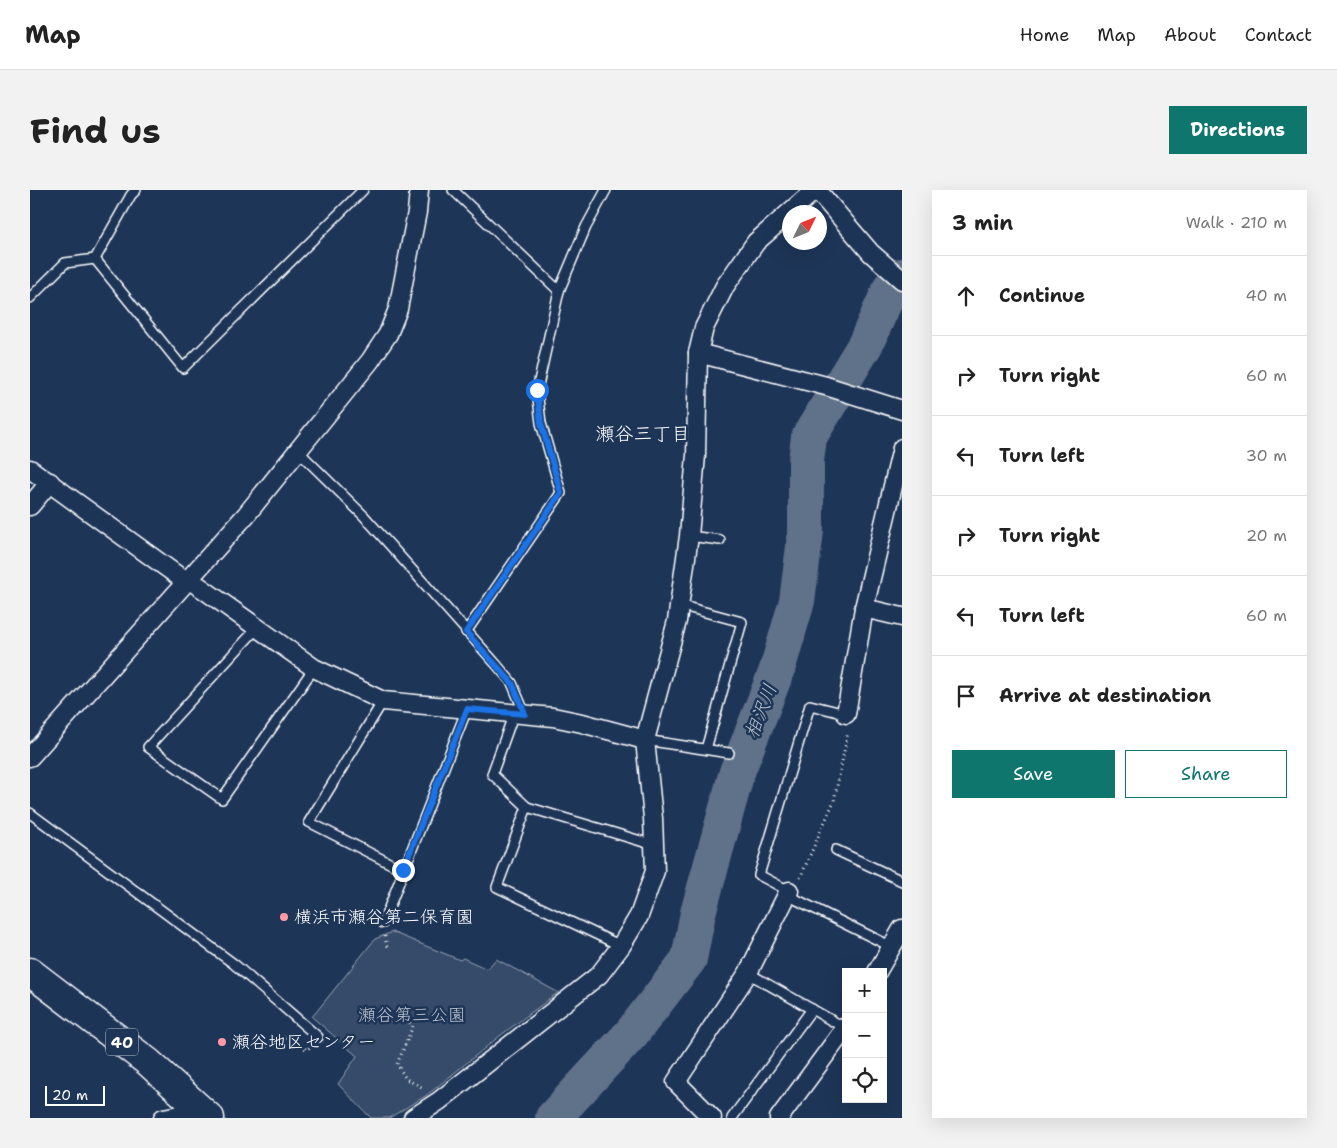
<!DOCTYPE html>
<meta charset="utf-8">
<style>
body{margin:0;font-family:"Shantell Sans","Klee One",sans-serif;background:#f2f2f2;color:#222}
.controls{position:absolute;right:15px;bottom:15px;display:grid;overflow:hidden;border-radius:0px;box-shadow:0 5px 20px #0002}
.controls button{width:45px;height:45px;display:grid;place-items:center;padding:0;border:0;border-bottom:1px solid #e0e0e0;background:#fff;color:#222;font:25px sans-serif}
.compass{position:absolute;left:752px;top:15px;width:45px;height:45px;border-radius:50%;background:#fff;box-shadow:0 5px 20px #0002;rotate:47deg}
.scale{position:absolute;left:15px;bottom:12px;width:60px;box-sizing:border-box;padding-left:5px;border:2px solid #fff;border-top:0;font-size:14px;line-height:18px;white-space:nowrap;color:#fff;-webkit-text-stroke:4px #1d3557;paint-order:stroke}
.stop{position:absolute;width:15px;height:15px;margin:-11px;border:4px solid #1a73e8;border-radius:50%;background:#fff}
.stop.end{background:#1a73e8;border-color:#fff;box-shadow:0 1px 5px #0008}
.list{margin:0;padding:0;list-style:none}
h2{display:flex;justify-content:space-between;align-items:center;height:65px;margin:0;padding:0 20px;font-size:21px}
h2 small{font-size:16px;font-weight:400;color:#767676}
.list li{display:grid;grid-template-columns:32px 1fr auto;gap:15px;align-items:center;box-sizing:border-box;height:80px;padding:0 20px;border-top:1px solid #e0e0e0}
.list b{display:block;font-size:19px;white-space:nowrap}
.list em{font-size:16px;font-style:normal;color:#767676}
.actions{display:flex;gap:10px;padding:15px 20px}
.actions a{flex:1;padding:11px 0;border:1px solid #0f766e;border-radius:0px;text-align:center;font-size:18px;color:#0f766e}
.actions .main{background:#0f766e;color:#fff}
.icon{flex:none;width:28px;height:28px;fill:none;stroke:currentColor;stroke-width:2;stroke-linecap:round;stroke-linejoin:round}
.map{position:relative;flex:none;width:872px;height:928px;overflow:hidden;border-radius:0px}
header{display:flex;align-items:center;gap:30px;box-sizing:border-box;height:70px;padding:0 25px;background:#fff;border-bottom:1px solid #e0e0e0}
header strong{font-size:24px}
nav{display:flex;gap:28px;margin-inline-start:auto;font-size:18px}
.intro{display:flex;align-items:center;justify-content:space-between;box-sizing:border-box;height:120px;padding:0 30px}
h1{margin:0;font-size:35px}
.button{padding:12px 22px;border-radius:0px;background:#0f766e;color:#fff;font-size:18px;font-weight:700}
main{display:flex;gap:30px;padding:0 30px}
aside{flex:1;background:#fff;border-radius:0px;box-shadow:0 5px 20px #0002}
.map>svg:first-child{display:block}
</style>
<header>
<strong>Map</strong>
<nav><a>Home</a><a>Map</a><a>About</a><a>Contact</a></nav>
</header>
<div class="intro"><h1>Find us</h1><a class="button">Directions</a></div>
<main>
<div class="map">
<svg width="872" height="928" viewBox="0 0 872 928">
<rect width="100%" height="100%" fill="#1d3557"/>
<filter id="ink" filterUnits="userSpaceOnUse"><feTurbulence type="fractalNoise" baseFrequency=".02" numOctaves="2"/><feDisplacementMap in="SourceGraphic" scale="10" xChannelSelector="R" yChannelSelector="G"/><feConvolveMatrix kernelMatrix="1 2 1 2 8 2 1 2 1" color-interpolation-filters="sRGB"/></filter>
<g filter="url(#ink)">
<!-- green -->
<polygon fill="#364b69" stroke="#9aa5b4" points="362,742 430,770 433,768 457,779 466,769 531,804 526,804 471,845 397,905 359,928 341,928 308,894 327,866 282,827 345,749"/>
<g fill="none" stroke-linecap="round" stroke-linejoin="round">
<!-- river -->
<polyline stroke="#617289" stroke-width="36" points="523,928 601,844 659,769 668,723 707,582 747,480 767,411 776,341 776,271 779,247 835,155 861,97 872,86"/>
<!-- service casing -->
<g stroke="#fff" stroke-width="12">
<g id="service">
<polyline points="106,0 101,5 65,69 153,178 333,0"/>
<polyline points="423,0 529,101"/>
<polyline points="0,108 35,73 65,69"/>
<polyline points="268,261 334,326 466,474 482,493 495,524"/>
<polyline points="659,346 690,350"/>
<polyline points="649,415 712,432 676,559"/>
<polyline points="228,437 118,557 192,609 284,478"/>
<polyline points="436,442 531,303 511,233 507,200 529,101 556,37 576,0"/>
<polyline points="353,511 279,632 373,680"/>
<polyline points="484,523 462,584 497,617 467,697 591,756"/>
<polyline points="615,550 699,563"/>
<polyline points="497,617 624,655"/>
<polyline points="0,623 204,774 288,847"/>
<polyline points="806,660 872,691"/>
<polyline points="759,701 729,685 780,515 816,524"/>
<polyline points="757,705 862,757"/>
<polyline points="353,733 437,519"/>
<polyline points="718,783 815,838"/>
<polyline points="702,928 782,819"/>
</g>
</g>
<!-- minor casing -->
<g stroke="#fff" stroke-width="21">
<g id="minor">
<polyline points="787,0 841,63 872,90"/>
<polyline points="668,163 796,196 872,220"/>
<polyline points="0,279 151,388 158,389 173,399 284,478 353,511 523,527 552,533 615,550"/>
<polyline points="0,316 20,292"/>
<polyline points="834,418 872,427"/>
<polyline points="816,524 834,418 872,258"/>
<polyline points="0,567 216,325 340,171 358,144 368,119 387,22 389,0"/>
<polyline points="847,782 872,739"/>
<polyline points="133,928 172,921"/>
<polyline points="383,928 409,911 569,785 591,756 609,726 625,681 623,628 615,550 647,431 659,346 666,265 668,163 674,138 695,96 726,52 785,0"/>
<polyline points="682,928 646,892 718,783 759,701"/>
<polyline points="749,928 816,837"/>
</g>
</g>
<!-- primary casing -->
<g stroke="#fff" stroke-width="31">
<polyline id="primary" points="0,782 118,872 180,928"/>
</g>
<!-- path -->
<g stroke="#fff" stroke-width="3" stroke-dasharray="1 4" stroke-linecap="butt">
<polyline points="770,688 804,611 818,542"/>
<polyline points="355,746 357,757"/>
<polyline points="376,829 383,836 367,874 376,889 393,898 394,897"/>
<polyline points="232,859 258,846 277,860 280,857"/>
</g>
<!-- service -->
<use href="#service" stroke="#1d3557" stroke-width="9"/>
<!-- minor -->
<use href="#minor" stroke="#1d3557" stroke-width="18"/>
<!-- primary -->
<use href="#primary" stroke="#1d3557" stroke-width="28"/>
</g>
</g>
<g fill="none" stroke-linecap="round" stroke-linejoin="round" filter="url(#ink)">
<!-- route -->
<polyline stroke="#1a73e8" stroke-width="6" points="373,680 437,519 495,524 482,493 436,442 531,303 511,233 507,200"/>
</g>
<!-- markers -->
<g fill="#ff9aa2" stroke="#1d3557" stroke-width="2">
<circle cx="254" cy="727" r="5"/>
<circle cx="192" cy="852" r="5"/>
</g>
<g text-anchor="middle" stroke-width="5" stroke-linejoin="round" paint-order="stroke">
<!-- shield labels -->
<rect fill="#1d3557" stroke="#bbc2cd" stroke-width="1" x="76" y="838.5" width="32" height="27" rx="4"/>
<g font-size="16" font-weight="bold" fill="#fff">
<text x="92" y="858">40</text>
</g>
<!-- poi labels -->
<g font-size="18" fill="#fff" stroke="#1d3557" text-anchor="start">
<text x="264" y="733">横浜市瀬谷第二保育園</text>
<text x="202" y="858">瀬谷地区センター</text>
</g>
<!-- park labels -->
<g font-size="18" fill="#b9c0ca" stroke="#1d3557">
<text x="382" y="831">瀬谷第三公園</text>
</g>
<!-- neighbourhood labels -->
<g font-size="19" fill="#fff" stroke="#1d3557">
<text x="613" y="250">瀬谷三丁目</text>
</g>
<!-- water labels -->
<g font-size="19" font-style="italic" fill="#b8c0ca" stroke="#1d3557">
<text transform="translate(730 521) rotate(-69)" y="7">相沢川</text>
</g>
</g>
</svg>
<div class="controls">
<button>+</button>
<button>−</button>
<button><svg class="icon" aria-label="locate" viewBox="0 0 24 24"><circle cx="12" cy="12" r="6"/><path d="M12 2v4M12 18v4M2 12h4M18 12h4"/></svg></button>
</div>
<svg class="compass" viewBox="-18 -18 36 36"><path d="M0-13l5 13h-10z" fill="#e53935"/><path d="M0 13l5-13h-10z" fill="#767676"/></svg>
<div class="scale">20 m</div>
<div class="stop" style="left:507px;top:200px"></div>
<div class="stop end" style="left:373px;top:680px"></div>
</div>
<aside>
<h2>3 min<small>Walk · 210 m</small></h2>
<ul class="list">
<li><svg class="icon" aria-label="ahead" viewBox="0 0 24 24"><path d="M12 20V5M6 11l6-6 6 6"/></svg><div><b>Continue</b></div><em>40 m</em></li>
<li><svg class="icon" aria-label="right" viewBox="0 0 24 24"><path d="M7 20v-9h11M14 6l5 5-5 5"/></svg><div><b>Turn right</b></div><em>60 m</em></li>
<li><svg class="icon" aria-label="left" viewBox="0 0 24 24"><path d="M17 20v-9H6M10 6l-5 5 5 5"/></svg><div><b>Turn left</b></div><em>30 m</em></li>
<li><svg class="icon" aria-label="right" viewBox="0 0 24 24"><path d="M7 20v-9h11M14 6l5 5-5 5"/></svg><div><b>Turn right</b></div><em>20 m</em></li>
<li><svg class="icon" aria-label="left" viewBox="0 0 24 24"><path d="M17 20v-9H6M10 6l-5 5 5 5"/></svg><div><b>Turn left</b></div><em>60 m</em></li>
<li><svg class="icon" aria-label="arrive" viewBox="0 0 24 24"><path d="M6 21V4h12l-3 4 3 4H6"/></svg><div><b>Arrive at destination</b></div></li>
</ul>
<div class="actions"><a class="main">Save</a><a>Share</a></div>
</aside>
</main>
